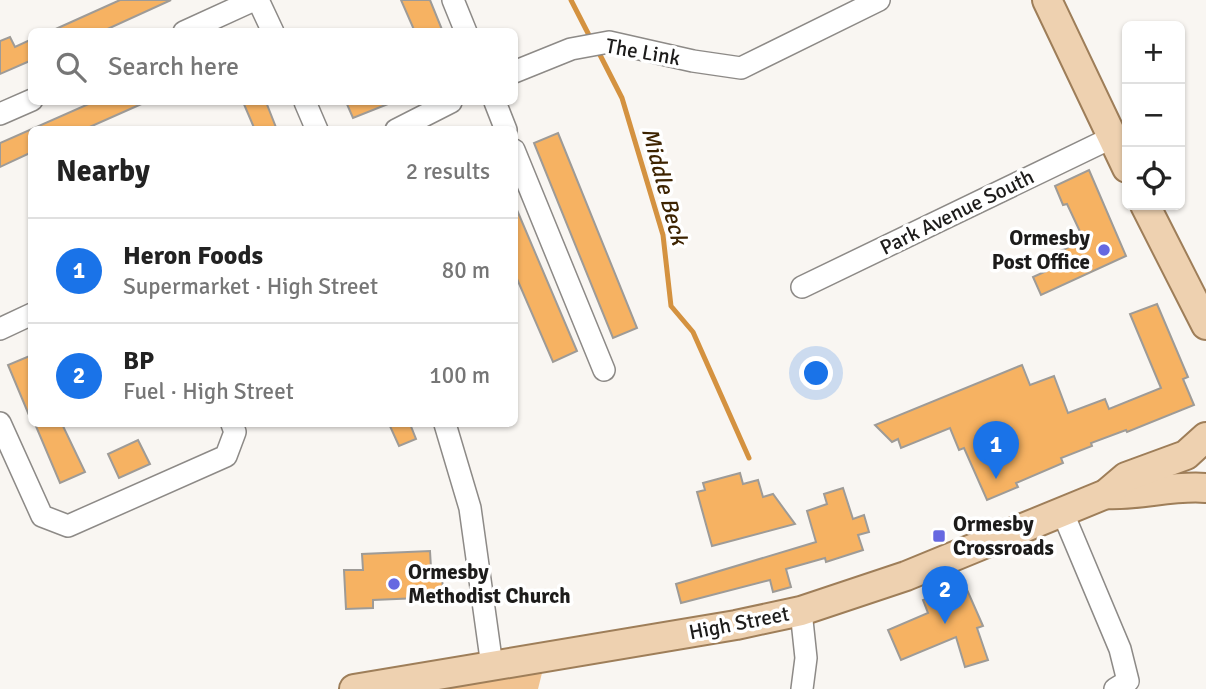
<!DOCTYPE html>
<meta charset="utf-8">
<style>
body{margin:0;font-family:Signika,sans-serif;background:#f6f6f6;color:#222}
.controls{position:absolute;right:21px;top:21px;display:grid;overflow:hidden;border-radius:10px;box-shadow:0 2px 5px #0004}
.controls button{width:63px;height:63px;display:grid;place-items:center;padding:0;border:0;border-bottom:2px solid #e0e0e0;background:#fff;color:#222;font:35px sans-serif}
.you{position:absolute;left:817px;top:374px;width:24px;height:24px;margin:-18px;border:5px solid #fff;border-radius:50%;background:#1a73e8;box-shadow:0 0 0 10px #1a73e833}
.badge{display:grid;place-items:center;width:46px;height:46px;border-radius:50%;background:#1a73e8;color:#fff;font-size:23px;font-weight:700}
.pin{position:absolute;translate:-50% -58px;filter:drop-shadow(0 2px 4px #0008)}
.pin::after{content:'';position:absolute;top:37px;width:24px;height:21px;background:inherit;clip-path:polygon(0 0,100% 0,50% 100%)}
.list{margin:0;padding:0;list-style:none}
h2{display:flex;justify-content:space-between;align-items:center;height:91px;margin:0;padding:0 28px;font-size:30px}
h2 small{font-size:23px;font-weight:400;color:#767676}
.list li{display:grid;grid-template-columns:46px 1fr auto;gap:21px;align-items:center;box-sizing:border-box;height:105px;padding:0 28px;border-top:2px solid #e0e0e0}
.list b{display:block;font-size:26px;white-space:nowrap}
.list p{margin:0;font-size:23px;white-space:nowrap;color:#767676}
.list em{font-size:23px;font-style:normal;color:#767676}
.icon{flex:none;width:38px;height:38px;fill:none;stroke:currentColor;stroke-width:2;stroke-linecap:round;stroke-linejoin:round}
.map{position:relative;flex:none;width:1206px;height:689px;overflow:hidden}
.search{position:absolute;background:#fff;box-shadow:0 2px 5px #0004;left:28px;top:28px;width:490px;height:77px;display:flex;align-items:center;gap:18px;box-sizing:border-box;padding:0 24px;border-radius:10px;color:#767676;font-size:26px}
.panel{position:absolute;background:#fff;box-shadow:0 2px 5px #0004;left:28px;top:126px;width:490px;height:301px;border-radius:10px}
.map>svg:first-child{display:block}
</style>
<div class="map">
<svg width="1206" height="689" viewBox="0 0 1206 689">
<rect width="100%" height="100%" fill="#f9f6f2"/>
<!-- green -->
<polygon fill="#f1c391" points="543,669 538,689 442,689"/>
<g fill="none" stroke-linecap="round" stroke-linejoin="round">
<!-- stream -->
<g stroke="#d49240" stroke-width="5">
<polyline points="571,0 592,41"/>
<polyline points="597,49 622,98 663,235 671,306 693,332 749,458"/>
</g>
</g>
<!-- building -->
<g fill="#f6b262" stroke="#9e9b97" stroke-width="2">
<polygon points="120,0 171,0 101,32 49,32"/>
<polygon points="401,0 430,0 443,32 415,32"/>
<polygon points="10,37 15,47 32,39 32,60 0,74 0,41"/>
<polygon points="93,102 146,102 83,130 32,130 32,152 0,167 0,143"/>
<polygon points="243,102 266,102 277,130 255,130"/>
<polygon points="346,102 393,102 353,118"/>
<polygon points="558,133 637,328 613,338 534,143"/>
<polygon points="1089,170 1126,256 1041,295 1033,277 1062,264 1056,253 1084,240 1067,204 1063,205 1055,186"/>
<polygon points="514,203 577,351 553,362 514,272"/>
<polygon points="1157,304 1188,377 1183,379 1194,405 1127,432 1126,430 1091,443 1092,446 1061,458 1063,463 1016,483 1018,487 987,500 964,448 959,450 950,428 901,448 898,439 892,442 875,425 1022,365 1030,385 1054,376 1068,413 1105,399 1109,409 1161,388 1130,314"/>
<polygon points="32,355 32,420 31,420 8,365"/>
<polygon points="35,424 62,424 85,472 60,483"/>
<polygon points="389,424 410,424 416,439 399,446"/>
<polygon points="138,440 150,464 119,478 108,454"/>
<polygon points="740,473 743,484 758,480 763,497 773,494 795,524 712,546 697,492 705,490 703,483"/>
<polygon points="843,488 853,519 864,515 869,532 858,535 863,550 826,562 825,558 786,569 791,587 773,592 770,580 681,603 676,584 816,542 807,511 827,504 824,494"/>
<polygon points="430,551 431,568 442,567 443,597 373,600 373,608 346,609 344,570 363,570 362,554"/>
<polygon points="964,583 983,626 977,628 988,660 965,667 956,637 901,660 888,630 928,613 923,600"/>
</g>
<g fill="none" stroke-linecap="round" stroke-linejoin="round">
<!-- minor casing -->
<g stroke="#8d8a87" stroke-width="24">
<g id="minor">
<polyline points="258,0 273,32"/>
<polyline points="453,0 466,32"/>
<polyline points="184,32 254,0"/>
<polyline points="514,72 571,49 609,42 693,61 741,68 879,0"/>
<polyline points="305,102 317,130"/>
<polyline points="495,102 506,130"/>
<polyline points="0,114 32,100"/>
<polyline points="396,130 451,102"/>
<polyline points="514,150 604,370"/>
<polyline points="802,287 1113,137"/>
<polyline points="0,329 32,314"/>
<polyline points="0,423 42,516 68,526 226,456 235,432 232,424"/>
<polyline points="445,424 470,508 492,666"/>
<polyline points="1062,511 1120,649 1128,681 1115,689"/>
<polyline points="801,611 806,658 802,689"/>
</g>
</g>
<!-- major casing -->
<g stroke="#9e7e59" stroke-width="32">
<g id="major">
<polyline points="1047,0 1127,168"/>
<polyline points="1145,205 1206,325"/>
<path d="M1106 494C1140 496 1172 485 1206 488"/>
<polyline points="354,689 736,625 801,611 906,576 1106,494 1126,477 1186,455 1206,437"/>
</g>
</g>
<!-- minor -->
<use href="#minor" stroke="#fff" stroke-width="21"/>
<!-- major -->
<use href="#major" stroke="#eed1b0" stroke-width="28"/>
</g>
<!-- markers -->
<g fill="#6668e1" stroke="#fff" stroke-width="2.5">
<circle cx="1104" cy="250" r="7"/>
<rect x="932" y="529" width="14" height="14" rx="3.5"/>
<circle cx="394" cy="584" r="7"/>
</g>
<g text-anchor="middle" stroke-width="7" stroke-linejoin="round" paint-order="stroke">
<!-- street labels -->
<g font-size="21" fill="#1d1c1b" stroke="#fff">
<text transform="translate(643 52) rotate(10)" y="7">The Link</text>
<text transform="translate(957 212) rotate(-26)" y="7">Park Avenue South</text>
<text transform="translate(739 623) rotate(-11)" y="7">High Street</text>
</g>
<!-- poi labels -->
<g font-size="21" font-weight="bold" fill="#1d1c1b" stroke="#fff" text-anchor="start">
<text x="1090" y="245" text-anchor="end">Ormesby<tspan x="1090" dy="24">Post Office</tspan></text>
<text x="953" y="531">Ormesby<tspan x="953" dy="24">Crossroads</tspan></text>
<text x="408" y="579">Ormesby<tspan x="408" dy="24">Methodist Church</tspan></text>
</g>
<!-- water labels -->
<g font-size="23" font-style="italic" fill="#3d2300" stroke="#fff">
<text transform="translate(665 186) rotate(75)" y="8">Middle Beck</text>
</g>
</g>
</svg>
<div class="controls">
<button>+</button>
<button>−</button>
<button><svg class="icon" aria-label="locate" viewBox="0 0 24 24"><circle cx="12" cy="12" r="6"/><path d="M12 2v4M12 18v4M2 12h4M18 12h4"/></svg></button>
</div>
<div class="you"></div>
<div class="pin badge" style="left:996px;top:479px">1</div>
<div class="pin badge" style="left:945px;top:624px">2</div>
<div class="search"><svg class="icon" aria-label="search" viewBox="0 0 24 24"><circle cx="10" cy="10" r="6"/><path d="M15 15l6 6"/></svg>Search here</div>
<section class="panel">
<h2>Nearby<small>2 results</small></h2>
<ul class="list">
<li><span class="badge">1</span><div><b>Heron Foods</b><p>Supermarket · High Street</p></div><em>80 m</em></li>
<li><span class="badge">2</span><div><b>BP</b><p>Fuel · High Street</p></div><em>100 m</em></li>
</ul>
</section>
</div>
